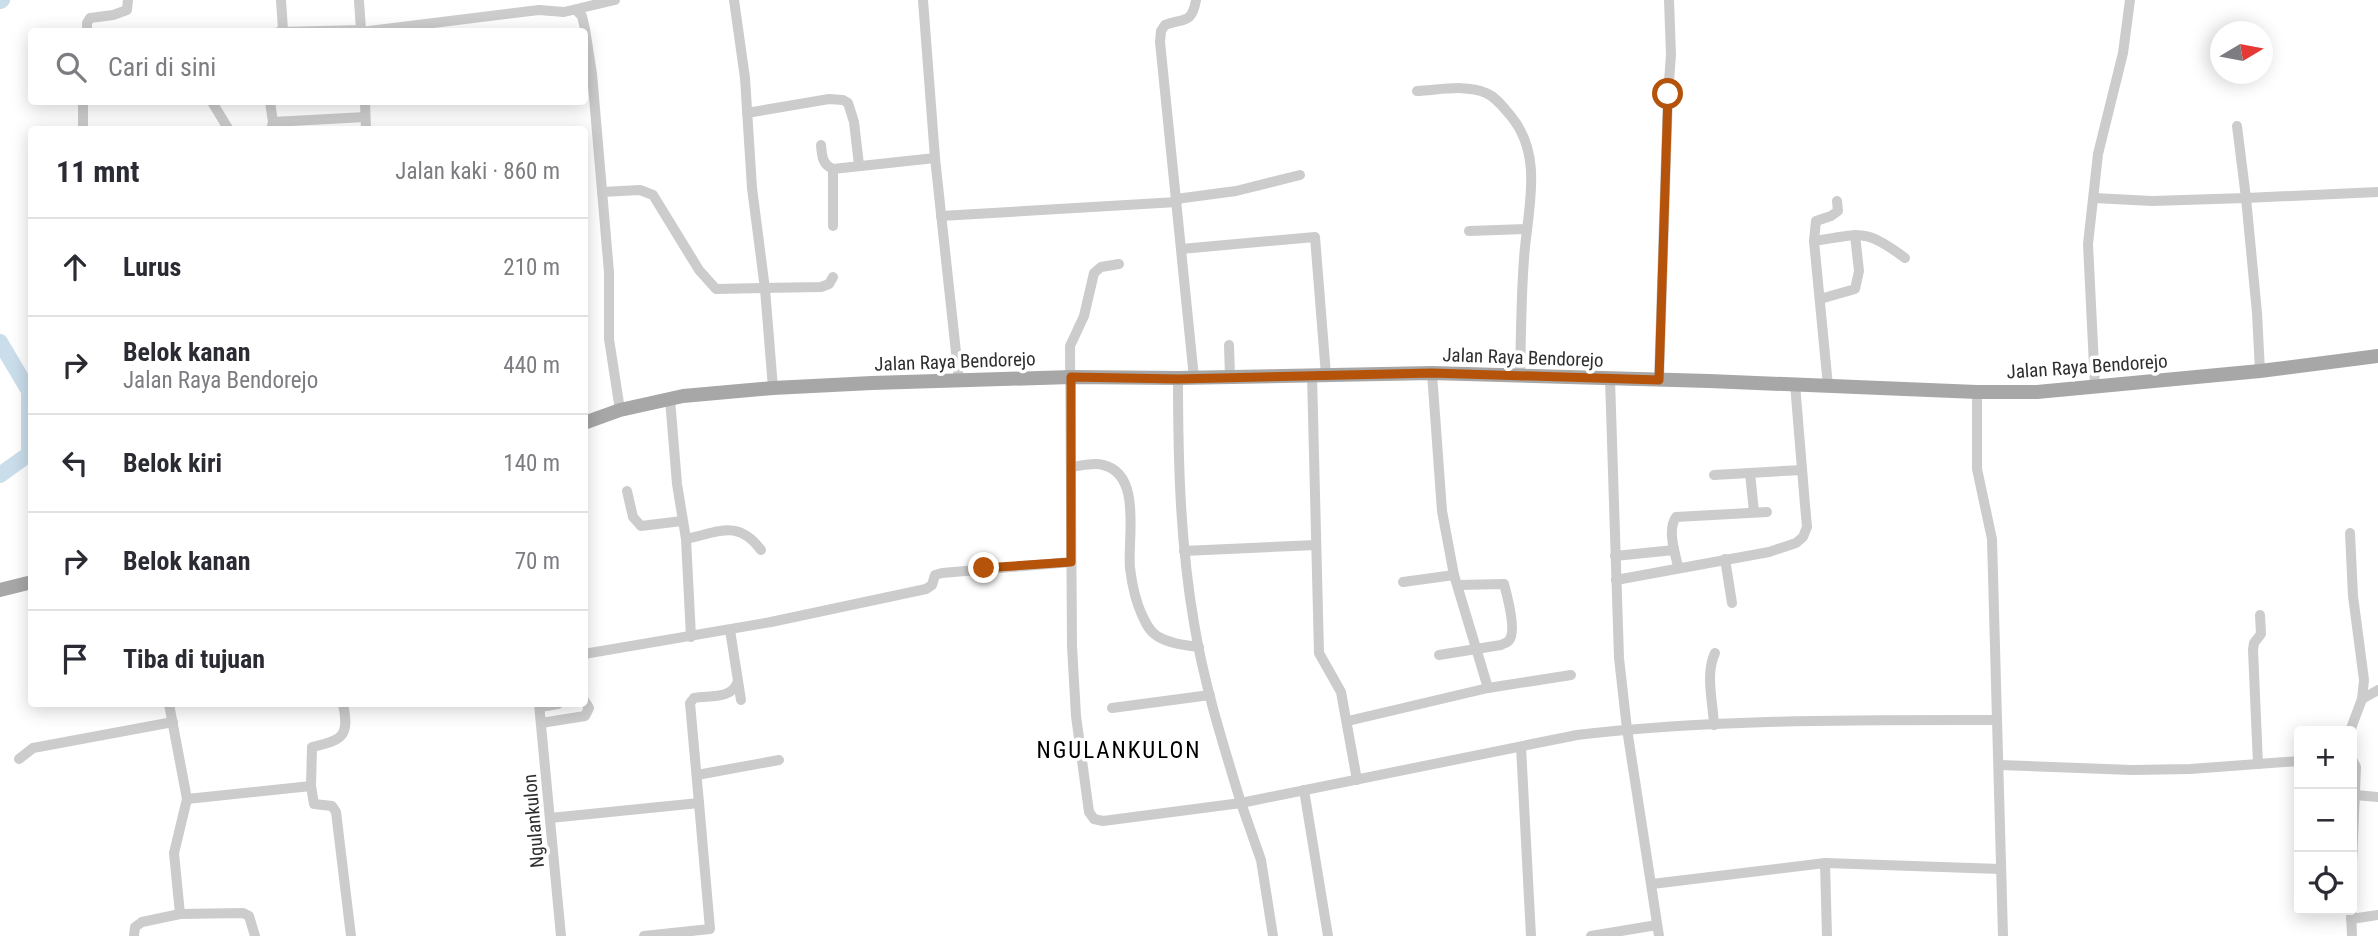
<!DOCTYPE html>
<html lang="id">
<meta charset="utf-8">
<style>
body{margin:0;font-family:"Roboto Condensed",sans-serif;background:#f7f7f7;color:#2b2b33}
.controls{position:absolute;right:21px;bottom:21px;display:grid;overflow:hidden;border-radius:7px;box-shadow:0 4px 18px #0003}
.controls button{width:63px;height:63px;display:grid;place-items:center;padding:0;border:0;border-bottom:2px solid #e1e1e2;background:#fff;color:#2b2b33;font:35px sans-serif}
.compass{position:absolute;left:2210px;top:21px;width:63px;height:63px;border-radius:50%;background:#fff;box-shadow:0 4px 18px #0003;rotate:80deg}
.stop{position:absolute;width:21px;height:21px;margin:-16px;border:5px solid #b45309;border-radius:50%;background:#fff}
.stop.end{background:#b45309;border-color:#fff;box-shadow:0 2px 7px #0008}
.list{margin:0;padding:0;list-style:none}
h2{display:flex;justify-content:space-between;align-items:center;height:91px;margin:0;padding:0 28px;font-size:30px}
h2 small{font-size:23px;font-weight:400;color:#7c7c81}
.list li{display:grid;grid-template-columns:46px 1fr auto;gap:21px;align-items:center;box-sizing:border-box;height:98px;padding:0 28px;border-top:2px solid #e1e1e2}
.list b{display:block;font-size:26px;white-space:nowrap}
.list p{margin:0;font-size:23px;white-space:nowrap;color:#7c7c81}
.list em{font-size:23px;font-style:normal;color:#7c7c81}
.icon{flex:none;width:38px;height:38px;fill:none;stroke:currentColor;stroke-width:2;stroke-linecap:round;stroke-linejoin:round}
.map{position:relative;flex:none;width:2378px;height:936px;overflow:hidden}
.search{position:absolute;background:#fff;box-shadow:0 4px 18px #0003;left:28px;top:28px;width:560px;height:77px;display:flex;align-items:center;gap:18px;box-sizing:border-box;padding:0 24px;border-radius:7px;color:#7c7c81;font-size:26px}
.panel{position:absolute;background:#fff;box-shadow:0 4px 18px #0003;left:28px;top:126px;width:560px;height:581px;border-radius:7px}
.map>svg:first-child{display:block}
</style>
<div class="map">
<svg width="2378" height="936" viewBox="0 0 2378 936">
<rect width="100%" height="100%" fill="#fff"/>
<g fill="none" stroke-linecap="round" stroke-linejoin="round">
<!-- river -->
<g stroke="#caddeb" stroke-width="16">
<polyline points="0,1 2,0"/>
<polyline points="0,342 29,391 29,454 0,475"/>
</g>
<!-- minor -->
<g stroke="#ccc" stroke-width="10">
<polyline points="281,0 283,30"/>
<polyline points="734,0 745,78 752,188 765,289 773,388"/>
<polyline points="923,0 935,158 959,380"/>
<polyline points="576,10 582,16 585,29 592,74 609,272 609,339 620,410"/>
<polyline points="87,32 87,23 90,18 113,15 127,10 128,0"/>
<polyline points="278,32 361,30 359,1"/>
<polyline points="361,32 539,10 564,12 615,0"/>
<path d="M1417 91C1439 90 1466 84 1486 93 1496 97 1503 107 1510 115 1545 156 1527 211 1524 259 1521 298 1521 338 1520 377"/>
<polyline points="212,102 229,130"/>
<polyline points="270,102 273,122 271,130"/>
<polyline points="365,102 366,130"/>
<polyline points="747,113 829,99 843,100 848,103 854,122 859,165"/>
<polyline points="273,122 365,117"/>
<polyline points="2237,126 2246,198 2378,192"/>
<polyline points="83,130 83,102"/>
<path d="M821 145C822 156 822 164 833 169L935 158"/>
<polyline points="833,169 833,226"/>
<polyline points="602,192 640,190 653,195 699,270 716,289 821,287 829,284 833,277"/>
<polyline points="2094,198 2152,201 2246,198 2257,313 2260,371"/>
<polyline points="1176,199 1236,191 1300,175"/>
<polyline points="941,216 1177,202"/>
<polyline points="1469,231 1527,229"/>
<path d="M1814 241C1862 234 1865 228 1905 258"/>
<polyline points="1181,249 1315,237 1326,375"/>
<polyline points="1119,264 1101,267 1094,273 1084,316 1070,346 1072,646 1076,716 1089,812 1094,819 1103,821 1241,803 1261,860 1273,936"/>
<polyline points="1820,299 1855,289 1859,271 1855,235"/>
<polyline points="1229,345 1230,377"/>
<polyline points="1432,373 1442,511 1454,575 1488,688 1571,675"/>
<polyline points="1312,375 1319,653 1341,692 1357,780"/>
<path d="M1178 378C1178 460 1180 542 1194 623 1204 684 1223 744 1241 803L1577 735C1716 719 1856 720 1996 720"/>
<path d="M1194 378 1160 42 1161 31 1165 25C1184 18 1192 24 1196 0"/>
<polyline points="1610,379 1619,658 1627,729 1659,936"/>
<polyline points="1659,380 1668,94 1671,55 1669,0"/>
<polyline points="1828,386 1814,241 1816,221 1831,216 1838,211 1837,201"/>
<polyline points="2095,386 2088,244 2098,154 2123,53 2130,0"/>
<polyline points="1977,392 1977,469 1992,539 2003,936"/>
<polyline points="670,399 677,484 686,539 691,637"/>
<path d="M1071 467C1081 466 1094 462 1103 465 1143 474 1127 541 1130 568 1132 584 1135 600 1142 615 1146 623 1149 631 1157 636 1170 644 1185 645 1199 647"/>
<polyline points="1750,473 1754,512"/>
<polyline points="1714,475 1802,470"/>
<polyline points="627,491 633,517 641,526 682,521"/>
<path d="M686 539C719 532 738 519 761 550"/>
<polyline points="1184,551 1316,545"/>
<polyline points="1615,556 1674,550"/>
<polyline points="1725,559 1732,603"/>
<path d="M1678 567C1675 552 1667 530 1676 517L1767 512"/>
<polyline points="1616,580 1769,552 1796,543 1803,537 1807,527 1805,505 1795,384"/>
<polyline points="1403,582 1454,575"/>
<polyline points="730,630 741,700"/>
<polyline points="584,654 771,622 926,589 932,585 935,575 942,573 1071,562"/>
<path d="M1439 655 1501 645C1505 643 1508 643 1510 639 1516 629 1507 595 1504 584L1458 585"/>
<polyline points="2362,699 2378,690"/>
<polyline points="169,704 187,799 311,786"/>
<path d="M343 704C350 737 342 740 312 747L311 786 314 804 332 806 336 812 351 936"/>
<polyline points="539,704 561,936"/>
<polyline points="540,707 558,704"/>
<polyline points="1112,708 1210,695"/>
<polyline points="1348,721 1488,688"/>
<polyline points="541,723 585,716 589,708 584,700"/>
<path d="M1714 725C1713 702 1705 674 1715 653"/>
<polyline points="2350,731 2362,699 2364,680 2353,596 2350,533"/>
<polyline points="1521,747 1531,936"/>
<polyline points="19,759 33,748 173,722"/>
<polyline points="2352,759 2356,767 2352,862"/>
<polyline points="2258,764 2253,650 2254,643 2261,634 2260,615"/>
<polyline points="2000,765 2132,770 2190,769 2299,761"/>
<polyline points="697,775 779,760"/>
<polyline points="1304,790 1328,936"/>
<polyline points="2355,795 2378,797"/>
<path d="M550 818 699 803 690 703 694 698C710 695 732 700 738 681"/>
<polyline points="1825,863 1827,936"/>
<polyline points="1652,884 1825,863 2000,869"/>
<polyline points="2351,910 2352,936"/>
<polyline points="180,914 243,913 249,916 255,936"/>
<polyline points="2351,919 2378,915"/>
<polyline points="134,936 135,927 142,922 180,914 174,853 187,799"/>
<polyline points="644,936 710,929 699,803"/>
<polyline points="1591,936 1657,925"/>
</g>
<!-- major -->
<g stroke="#a7a7a7" stroke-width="14">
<polyline points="584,423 620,410 683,396 773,388 872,383 1071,377 1178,378 1432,373 1709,381 1977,392 2037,392 2260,371 2378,356"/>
<polyline points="0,590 32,582"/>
</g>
</g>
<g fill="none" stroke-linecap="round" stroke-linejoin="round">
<!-- route -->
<polyline stroke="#b45309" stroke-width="9" points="984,568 1071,562 1071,377 1178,379 1432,373 1659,380 1668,94"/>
</g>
<g text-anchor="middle" stroke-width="7" stroke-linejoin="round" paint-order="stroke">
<!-- street labels -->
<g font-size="19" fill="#2f2f2f" stroke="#fff">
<text transform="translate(1523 357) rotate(2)" y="7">Jalan Raya Bendorejo</text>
<text transform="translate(955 361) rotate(-2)" y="7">Jalan Raya Bendorejo</text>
<text transform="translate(2087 366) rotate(-4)" y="7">Jalan Raya Bendorejo</text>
<text transform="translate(533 821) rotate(-95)" y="7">Ngulankulon</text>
</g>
<!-- quarter labels -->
<g font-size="23" letter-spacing="2" fill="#000" stroke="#fff">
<text x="1119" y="758">NGULANKULON</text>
</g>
</g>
</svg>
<div class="controls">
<button>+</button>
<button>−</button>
<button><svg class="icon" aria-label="locate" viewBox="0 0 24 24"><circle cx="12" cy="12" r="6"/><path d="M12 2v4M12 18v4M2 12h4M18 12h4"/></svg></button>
</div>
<svg class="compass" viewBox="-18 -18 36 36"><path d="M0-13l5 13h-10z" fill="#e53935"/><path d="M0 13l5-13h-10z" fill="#7c7c81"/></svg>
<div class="stop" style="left:1668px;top:94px"></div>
<div class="stop end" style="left:984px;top:568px"></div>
<div class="search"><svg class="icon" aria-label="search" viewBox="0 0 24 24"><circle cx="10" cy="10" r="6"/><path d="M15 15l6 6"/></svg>Cari di sini</div>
<section class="panel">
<h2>11 mnt<small>Jalan kaki · 860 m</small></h2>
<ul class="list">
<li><svg class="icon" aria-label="ahead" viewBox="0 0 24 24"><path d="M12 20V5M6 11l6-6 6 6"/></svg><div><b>Lurus</b></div><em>210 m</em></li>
<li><svg class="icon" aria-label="right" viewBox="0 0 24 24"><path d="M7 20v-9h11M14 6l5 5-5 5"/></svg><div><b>Belok kanan</b><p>Jalan Raya Bendorejo</p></div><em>440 m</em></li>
<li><svg class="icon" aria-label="left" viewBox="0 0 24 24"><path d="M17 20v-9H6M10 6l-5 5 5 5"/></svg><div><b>Belok kiri</b></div><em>140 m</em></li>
<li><svg class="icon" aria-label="right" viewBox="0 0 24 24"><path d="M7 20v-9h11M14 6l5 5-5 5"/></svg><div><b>Belok kanan</b></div><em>70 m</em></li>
<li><svg class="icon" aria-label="arrive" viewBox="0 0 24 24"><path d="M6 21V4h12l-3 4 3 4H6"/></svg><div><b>Tiba di tujuan</b></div></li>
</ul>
</section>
</div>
